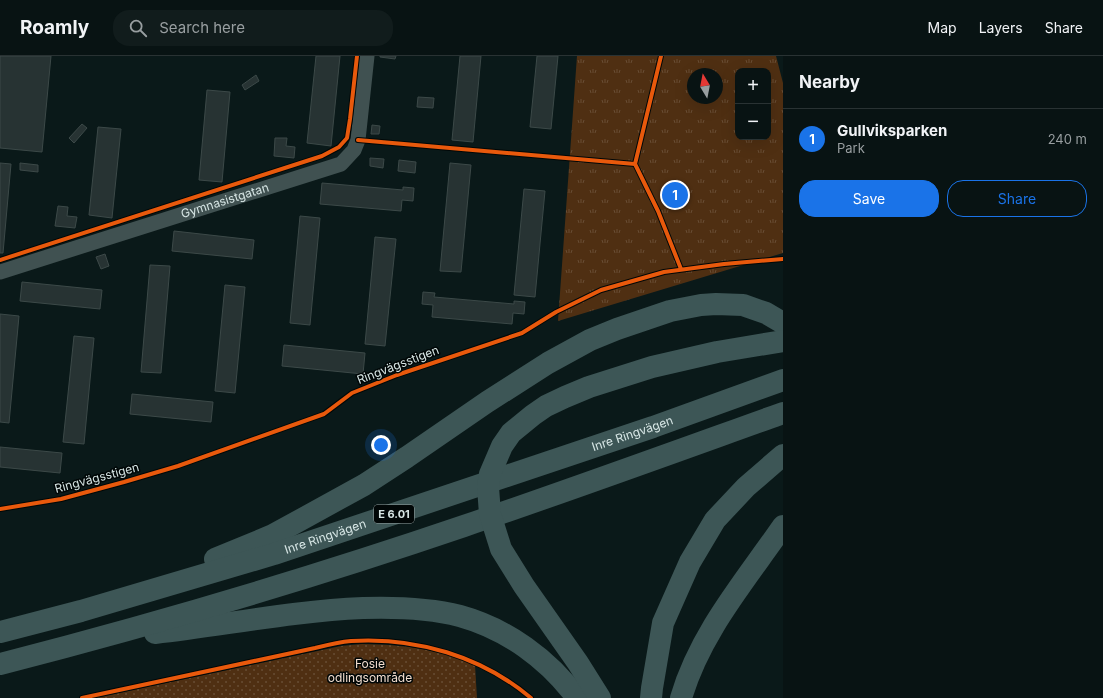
<!DOCTYPE html>
<meta charset="utf-8">
<style>
body{margin:0;font-family:Inter,sans-serif;background:#111c1c;color:#f1f3f6}
.controls{position:absolute;right:12px;top:12px;display:grid;overflow:hidden;border-radius:8px;box-shadow:0 4px 16px #0002}
.controls button{width:36px;height:36px;display:grid;place-items:center;padding:0;border:0;border-bottom:1px solid #293233;background:#081313;color:#f1f3f6;font:20px sans-serif}
.compass{position:absolute;left:687px;top:12px;width:36px;height:36px;border-radius:50%;background:#081313;box-shadow:0 4px 16px #0002;rotate:350deg}
.you{position:absolute;left:381px;top:389px;width:14px;height:14px;margin:-10px;border:3px solid #fff;border-radius:50%;background:#1a73e8;box-shadow:0 0 0 6px #1a73e833}
.badge{display:grid;place-items:center;width:26px;height:26px;border-radius:50%;background:#1a73e8;color:#fff;font-size:13px;font-weight:700}
.pin{position:absolute;translate:-50% -50%;border:2px solid #fff;box-shadow:0 1px 4px #0006}
.list{margin:0;padding:0;list-style:none}
h2{display:flex;justify-content:space-between;align-items:center;height:52px;margin:0;padding:0 16px;font-size:17px}
h2 small{font-size:13px;font-weight:400;color:#989ea0}
.list li{display:grid;grid-template-columns:26px 1fr auto;gap:12px;align-items:center;box-sizing:border-box;height:60px;padding:0 16px;border-top:1px solid #293233}
.list b{display:block;font-size:15px;white-space:nowrap}
.list p{margin:0;font-size:13px;white-space:nowrap;color:#989ea0}
.list em{font-size:13px;font-style:normal;color:#989ea0}
.actions{display:flex;gap:8px;padding:12px 16px}
.actions a{flex:1;padding:9px 0;border:1px solid #1a73e8;border-radius:16px;text-align:center;font-size:14px;color:#1a73e8}
.actions .main{background:#1a73e8;color:#fff}
.icon{flex:none;width:22px;height:22px;fill:none;stroke:currentColor;stroke-width:2;stroke-linecap:round;stroke-linejoin:round}
.map{position:relative;flex:none;width:783px;height:642px;overflow:hidden}
header{display:flex;align-items:center;gap:24px;box-sizing:border-box;height:56px;padding:0 20px;background:#081313;border-bottom:1px solid #293233}
header strong{font-size:19px}
nav{display:flex;gap:22px;margin-inline-start:auto;font-size:14px}
.search{width:280px;height:36px;background:#111c1c;display:flex;align-items:center;gap:10px;box-sizing:border-box;padding:0 14px;border-radius:16px;color:#989ea0;font-size:15px}
main{display:flex}
aside{flex:1;background:#081313}
.map>svg:first-child{display:block}
</style>
<header>
<strong>Roamly</strong>
<div class="search"><svg class="icon" aria-label="search" viewBox="0 0 24 24"><circle cx="10" cy="10" r="6"/><path d="M15 15l6 6"/></svg>Search here</div>
<nav><a>Map</a><a>Layers</a><a>Share</a></nav>
</header>
<main>
<div class="map">
<svg width="783" height="642" viewBox="0 0 783 642">
<defs>
<pattern id="grass-dots" width="8" height="8" patternUnits="userSpaceOnUse"><rect width="8" height="8" fill="#4f2f12"/><path d="M2 2h.1M6 6h.1" fill="none" stroke="#684d34" stroke-width="1.8" stroke-linecap="round"/></pattern>
<pattern id="park-tufts" width="24" height="20" patternUnits="userSpaceOnUse"><rect width="24" height="20" fill="#4f2f12"/><path d="M3 7l-1-3M5 7V3M7 7l1-3M15 17l-1-3M17 17v-4M19 17l1-3" fill="none" stroke="#684d34"/></pattern>
</defs>
<rect width="100%" height="100%" fill="#0a1919"/>
<!-- grass -->
<path fill="url(#grass-dots)" d="M362 588C405 589 435 592 475 609L477 642H95L341 590Z"/>
<!-- park -->
<path fill="url(#park-tufts)" fill-rule="evenodd" d="M577 0H776L783 27V197L558 265ZM738 15H768V81H738ZM693 18H717V42H693Z"/>
<!-- building -->
<g fill="#273333" stroke="#3c4948">
<polygon points="0,0 51,0 42,96 0,92"/>
<polygon points="316,0 340,0 331,90 307,87"/>
<polygon points="380,0 396,0 395,3 380,1"/>
<polygon points="460,0 481,0 473,86 452,84"/>
<polygon points="537,0 558,0 551,73 530,71"/>
<polygon points="256,19 259,25 245,34 242,29"/>
<polygon points="207,34 230,36 222,126 199,124"/>
<polygon points="418,41 434,42 433,52 417,51"/>
<polygon points="82,68 87,72 74,87 69,82"/>
<polygon points="372,69 380,70 379,78 371,78"/>
<polygon points="98,71 121,73 112,162 89,159"/>
<polygon points="275,82 287,82 286,90 295,91 294,102 274,100"/>
<polygon points="370,102 384,103 383,112 370,110"/>
<polygon points="399,104 416,106 415,117 398,115"/>
<polygon points="0,107 11,108 3,197 0,197"/>
<polygon points="20,107 38,109 38,116 20,114"/>
<polygon points="450,107 471,109 461,216 440,215"/>
<polygon points="322,127 403,134 403,131 414,132 413,145 402,144 401,155 320,148"/>
<polygon points="524,133 545,135 535,241 514,239"/>
<polygon points="58,150 68,151 67,160 77,161 75,172 55,170"/>
<polygon points="300,160 320,162 310,269 290,267"/>
<polygon points="174,175 254,184 252,203 172,195"/>
<polygon points="375,181 396,183 385,290 365,288"/>
<polygon points="105,198 109,210 101,213 96,201"/>
<polygon points="150,209 170,210 161,317 141,316"/>
<polygon points="22,226 102,234 100,253 20,245"/>
<polygon points="225,229 245,231 235,337 215,335"/>
<polygon points="423,236 435,237 434,241 514,248 514,245 525,246 524,258 513,257 512,268 432,261 433,249 422,248"/>
<polygon points="0,258 19,260 9,367 0,366"/>
<polygon points="74,280 94,282 84,388 63,386"/>
<polygon points="284,289 365,297 363,318 282,310"/>
<polygon points="132,338 213,346 211,366 130,358"/>
<polygon points="0,391 62,397 60,417 0,411"/>
</g>
<g fill="none" stroke-linecap="round" stroke-linejoin="round">
<!-- minor -->
<path stroke="#405151" stroke-width="15" id="s1" d="M0 216 341 108 354 94 358 84 367 0"/>
<!-- highway -->
<g stroke="#3d5656" stroke-width="22">
<polyline points="215,503 273,479 364,429 407,401 487,346 548,307 590,284 617,273 670,255 701,249 716,248 743,249 766,257 783,267"/>
<path id="s2" d="M0 576 81 555 274 498 653 371 783 324"/>
<path d="M155 577C225 569 293 555 363 552 395 551 429 552 460 560 507 573 548 603 577 642"/>
<path d="M0 608C156 568 311 522 464 470 570 434 677 395 783 357"/>
<polyline points="600,642 578,607 524,530 501,493 490,458 488,431 490,418 502,390 511,377 533,359 546,350 565,341 589,331 652,311 717,296 783,285"/>
<polyline points="651,642 652,632 663,567 690,506 715,464 746,431 783,399"/>
<path d="M681 642C700 577 745 525 783 470"/>
</g>
<!-- cycleway casing -->
<g stroke="#010707" stroke-width="6">
<g id="cycleway">
<polyline points="661,0 635,108 658,155 681,213"/>
<polyline points="358,84 635,108"/>
<polyline points="0,204 322,100 339,91 347,82 350,63 357,0"/>
<polyline points="0,453 61,443 124,426 178,410 324,358 352,337 397,319 522,277 556,256 601,234 664,216 724,208 783,203"/>
<path d="M82 642 315 592C327 589 339 586 351 585 416 581 481 600 531 642"/>
</g>
</g>
<!-- cycleway -->
<use href="#cycleway" stroke="#e8590c" stroke-width="4"/>
</g>
<g text-anchor="middle" stroke-width="3" stroke-linejoin="round" paint-order="stroke">
<!-- shield labels -->
<rect fill="#010707" stroke="#96a2a2" stroke-width="1" x="374" y="449" width="40" height="18" rx="3"/>
<g font-size="11" font-weight="bold" fill="#d6e5e4">
<text x="394" y="462">E 6.01</text>
</g>
<!-- street labels -->
<g font-size="12" fill="#d6e5e4" stroke="#010707">
<text dy="4" stroke="none"><textPath href="#s1" startOffset="236">Gymnasistgatan</textPath></text>
<text transform="translate(398 309) rotate(-21)" y="4">Ringvägsstigen</text>
<text dy="4" stroke="none"><textPath href="#s2" startOffset="663">Inre Ringvägen</textPath></text>
<text transform="translate(97 422) rotate(-15)" y="4">Ringvägsstigen</text>
<text dy="4" stroke="none"><textPath href="#s2" startOffset="339">Inre Ringvägen</textPath></text>
</g>
<!-- park labels -->
<g font-size="12" fill="#f2ddce" stroke="#010707">
<text x="370" y="612">Fosie<tspan x="370" dy="14">odlingsområde</tspan></text>
</g>
</g>
</svg>
<div class="controls">
<button>+</button>
<button>−</button>
</div>
<svg class="compass" viewBox="-18 -18 36 36"><path d="M0-13l5 13h-10z" fill="#e53935"/><path d="M0 13l5-13h-10z" fill="#989ea0"/></svg>
<div class="you"></div>
<div class="pin badge" style="left:675px;top:139px">1</div>
</div>
<aside>
<h2>Nearby<small></small></h2>
<ul class="list">
<li><span class="badge">1</span><div><b>Gullviksparken</b><p>Park</p></div><em>240 m</em></li>
</ul>
<div class="actions"><a class="main">Save</a><a>Share</a></div>
</aside>
</main>
